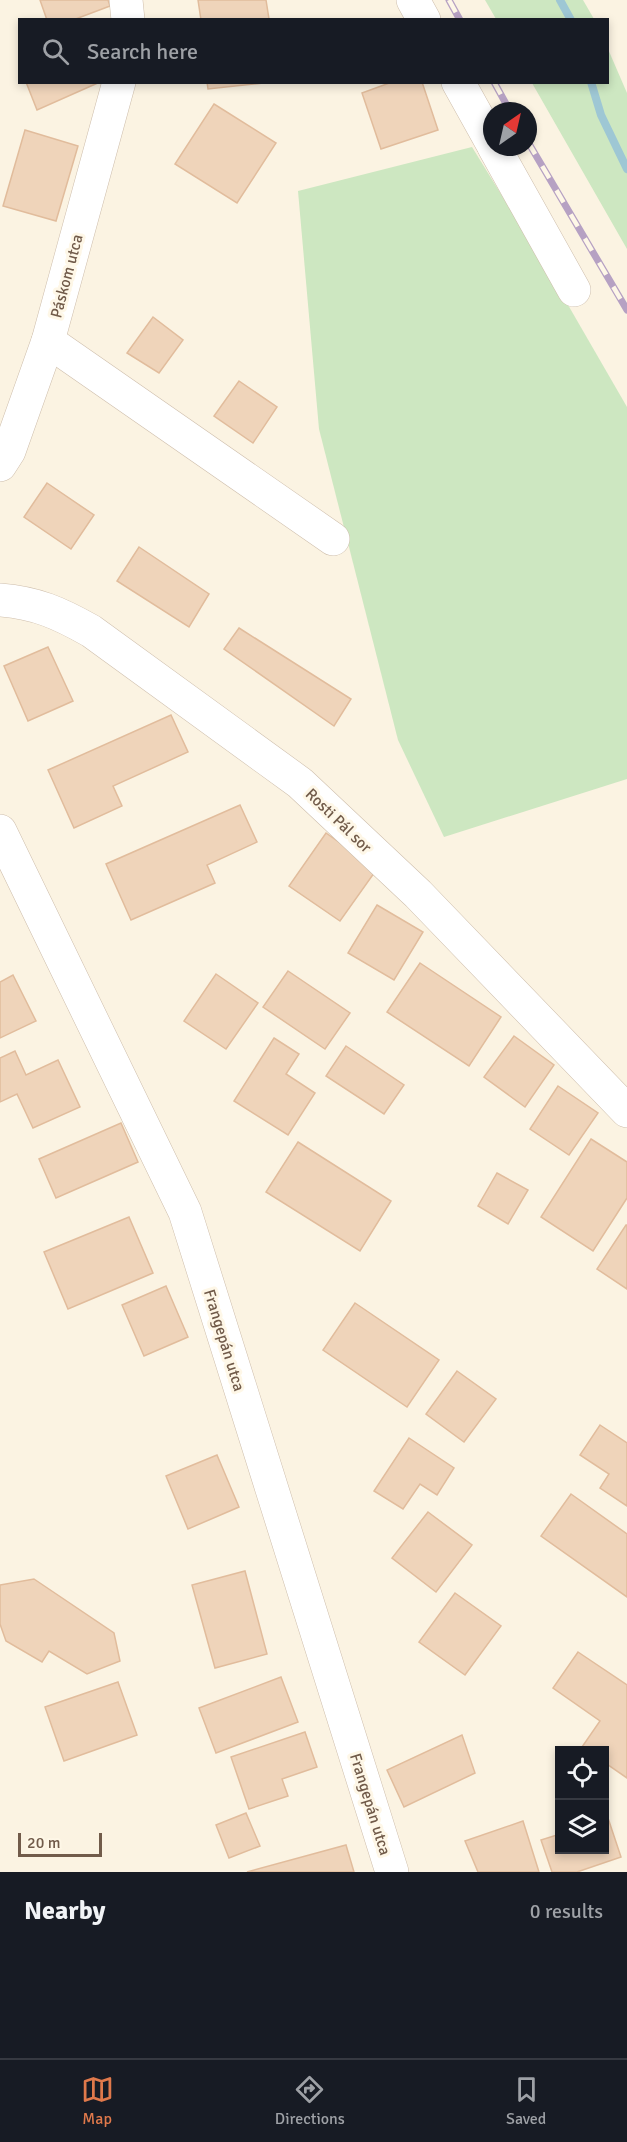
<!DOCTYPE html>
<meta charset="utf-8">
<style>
body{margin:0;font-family:Signika,sans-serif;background:#20242c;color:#f1f3f6}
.controls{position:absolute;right:18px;bottom:18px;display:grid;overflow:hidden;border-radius:0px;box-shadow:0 3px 9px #0003}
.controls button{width:54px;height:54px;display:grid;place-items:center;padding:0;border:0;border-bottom:2px solid #363941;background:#171b24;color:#f1f3f6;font:30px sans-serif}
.compass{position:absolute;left:483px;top:102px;width:54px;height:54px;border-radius:50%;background:#171b24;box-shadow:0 3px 9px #0003;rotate:34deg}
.scale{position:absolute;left:18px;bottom:15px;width:84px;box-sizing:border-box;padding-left:6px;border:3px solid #715b4a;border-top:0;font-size:16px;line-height:21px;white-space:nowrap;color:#715b4a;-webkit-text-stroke:4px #fef7e7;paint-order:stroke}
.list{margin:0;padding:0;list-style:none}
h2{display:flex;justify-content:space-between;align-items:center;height:78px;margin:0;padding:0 24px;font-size:26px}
h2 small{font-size:20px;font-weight:400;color:#9ea1a6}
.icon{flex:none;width:33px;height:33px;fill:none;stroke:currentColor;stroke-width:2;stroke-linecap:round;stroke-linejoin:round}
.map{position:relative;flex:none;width:627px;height:1872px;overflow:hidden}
.search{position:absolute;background:#171b24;box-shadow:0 3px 9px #0003;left:18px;right:18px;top:18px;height:66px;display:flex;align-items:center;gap:15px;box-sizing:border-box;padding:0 21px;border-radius:0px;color:#9ea1a6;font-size:22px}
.sheet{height:186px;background:#171b24}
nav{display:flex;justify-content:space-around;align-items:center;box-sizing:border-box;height:84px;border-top:2px solid #363941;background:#171b24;font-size:16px;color:#9ea1a6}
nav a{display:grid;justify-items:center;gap:3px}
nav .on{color:#e0794b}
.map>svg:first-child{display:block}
</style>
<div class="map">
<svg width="627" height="1872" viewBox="0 0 627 1872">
<rect width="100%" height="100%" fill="#fbf3e2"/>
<!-- green -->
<g fill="#cde7c1">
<polygon points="485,0 583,0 594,19 496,19"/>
<polygon points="608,49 627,93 627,249 532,83 608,82"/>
<polygon points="472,147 549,272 627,407 627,779 444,837 398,740 319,429 298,191"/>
</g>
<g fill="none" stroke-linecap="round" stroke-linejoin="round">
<!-- stream -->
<g stroke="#9ec7d4" stroke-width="8">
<polyline points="560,0 571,20"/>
<polyline points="591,82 601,115 627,169"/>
</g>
</g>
<!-- building -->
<g fill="#efd4ba" stroke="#e1bc9c" stroke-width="1.5">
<polygon points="40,0 108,0 110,6 73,20 47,20"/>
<polygon points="198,0 266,0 269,19 201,20"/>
<polygon points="26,82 100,82 37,110"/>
<polygon points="207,82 263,82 263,83 208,89"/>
<polygon points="392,82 422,82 438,130 381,149 362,93"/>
<polygon points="214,104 276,143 237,203 175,164"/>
<polygon points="25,130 78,146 56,221 3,206"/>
<polygon points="153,317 183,340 159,373 127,353"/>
<polygon points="239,381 277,407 253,443 214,416"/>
<polygon points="47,483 94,515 71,549 24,517"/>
<polygon points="139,547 209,594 189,627 117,581"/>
<polygon points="239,628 351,699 334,726 224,649"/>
<polygon points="48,647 73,701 28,721 4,666"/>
<polygon points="171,715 188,752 113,786 122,806 74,828 48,770"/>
<polygon points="240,805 257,842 207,865 215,883 131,920 106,864"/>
<polygon points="326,833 377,869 340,921 289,886"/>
<polygon points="377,905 423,932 394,980 348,953"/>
<polygon points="420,963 501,1017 469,1066 387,1012"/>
<polygon points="288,971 350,1013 325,1049 263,1007"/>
<polygon points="216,974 258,1003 226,1049 184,1021"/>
<polygon points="13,975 36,1021 0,1038 0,982"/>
<polygon points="514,1036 554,1065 525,1107 484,1077"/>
<polygon points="274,1038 299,1054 286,1074 315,1093 288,1135 234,1101"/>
<polygon points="346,1046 404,1085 384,1114 326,1076"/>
<polygon points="15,1051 26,1075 58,1060 80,1107 33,1128 17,1094 0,1102 0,1058"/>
<polygon points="558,1086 598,1113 569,1155 530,1129"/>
<polygon points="121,1123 138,1162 56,1198 39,1159"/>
<polygon points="591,1139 627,1162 627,1198 593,1251 541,1217"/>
<polygon points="298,1142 391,1201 360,1251 266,1192"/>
<polygon points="497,1173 528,1190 508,1224 478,1206"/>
<polygon points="129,1217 153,1273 68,1309 44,1252"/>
<polygon points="626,1225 627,1225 627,1289 597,1269"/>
<polygon points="166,1286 188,1337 144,1356 122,1305"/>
<polygon points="355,1303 439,1360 407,1407 323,1350"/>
<polygon points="457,1371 496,1399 464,1442 426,1414"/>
<polygon points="600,1425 627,1443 627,1506 600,1488 609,1474 580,1455"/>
<polygon points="409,1438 454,1468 437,1495 420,1484 403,1509 374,1491"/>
<polygon points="217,1455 239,1507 188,1529 166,1476"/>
<polygon points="571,1494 627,1534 627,1597 541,1536"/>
<polygon points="428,1512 472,1545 436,1592 392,1558"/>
<polygon points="245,1571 267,1654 215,1668 192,1585"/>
<polygon points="34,1579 114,1633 120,1661 87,1674 49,1651 42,1662 6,1641 0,1624 0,1585"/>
<polygon points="455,1593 501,1626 465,1675 419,1642"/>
<polygon points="578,1652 627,1685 627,1778 604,1762 604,1750 588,1750 582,1747 600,1721 553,1688"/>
<polygon points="281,1677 298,1722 216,1753 199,1708"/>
<polygon points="118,1682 137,1735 64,1761 45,1707"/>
<polygon points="305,1732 317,1767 282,1779 288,1796 249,1809 231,1757"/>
<polygon points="462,1735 475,1773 404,1807 387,1770"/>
<polygon points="246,1813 260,1846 229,1858 216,1825"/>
<polygon points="608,1818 621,1857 577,1872 552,1872 541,1840 560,1834 560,1850 604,1850 604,1819"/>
<polygon points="523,1821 539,1872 478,1872 465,1841"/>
<polygon points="346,1845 354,1872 247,1872"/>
</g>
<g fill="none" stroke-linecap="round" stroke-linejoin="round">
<!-- minor casing -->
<g stroke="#cebeac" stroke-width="34">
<g id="minor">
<polyline points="126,0 128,20"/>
<polyline points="413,0 424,20"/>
<polyline points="458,82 492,143"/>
<polyline points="494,147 574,290"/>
<polyline points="48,341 333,539"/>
<polyline points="0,465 9,451 48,341 119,82"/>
<path d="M0 600C37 603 59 613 91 631L300 783 418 894 627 1111"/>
<polyline points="0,831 185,1212 392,1872"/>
</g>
</g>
<!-- minor -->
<use href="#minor" stroke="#fff" stroke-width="33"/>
<!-- rail casing -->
<g stroke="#b6a1c3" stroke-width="7">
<g id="rail">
<polyline points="449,0 460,20"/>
<polyline points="494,82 510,111"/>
<polyline points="528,142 627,310"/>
</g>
</g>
<!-- rail -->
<use href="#rail" stroke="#fef7e7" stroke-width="4.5" stroke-dasharray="14" stroke-linecap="butt"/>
</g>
<g text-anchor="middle" stroke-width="6" stroke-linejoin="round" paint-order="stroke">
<!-- street labels -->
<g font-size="16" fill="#715b4a" stroke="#fef7e7">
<text transform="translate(66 276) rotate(-75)" y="6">Páskom utca</text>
<text transform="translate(339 820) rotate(44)" y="6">Rosti Pál sor</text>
<text transform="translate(225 1340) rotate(73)" y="6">Frangepán utca</text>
<text transform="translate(371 1804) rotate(73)" y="6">Frangepán utca</text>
</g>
</g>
</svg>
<div class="controls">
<button><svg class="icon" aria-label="locate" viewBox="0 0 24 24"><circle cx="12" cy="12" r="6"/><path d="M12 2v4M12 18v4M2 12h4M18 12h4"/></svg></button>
<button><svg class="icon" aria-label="layers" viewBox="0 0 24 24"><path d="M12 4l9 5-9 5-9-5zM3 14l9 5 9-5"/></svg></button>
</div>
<svg class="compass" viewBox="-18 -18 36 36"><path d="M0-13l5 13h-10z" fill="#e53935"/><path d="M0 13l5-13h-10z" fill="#9ea1a6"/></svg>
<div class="scale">20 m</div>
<div class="search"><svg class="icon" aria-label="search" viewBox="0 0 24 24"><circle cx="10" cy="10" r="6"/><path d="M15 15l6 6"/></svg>Search here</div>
</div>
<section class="sheet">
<h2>Nearby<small>0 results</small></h2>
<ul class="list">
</ul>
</section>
<nav>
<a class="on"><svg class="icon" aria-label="map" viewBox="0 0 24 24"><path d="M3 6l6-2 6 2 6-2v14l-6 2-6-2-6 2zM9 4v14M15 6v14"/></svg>Map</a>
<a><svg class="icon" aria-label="directions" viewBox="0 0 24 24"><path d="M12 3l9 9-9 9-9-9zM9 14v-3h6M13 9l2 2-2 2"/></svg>Directions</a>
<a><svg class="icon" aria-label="saved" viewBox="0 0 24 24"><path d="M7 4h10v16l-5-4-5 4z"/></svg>Saved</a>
</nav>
